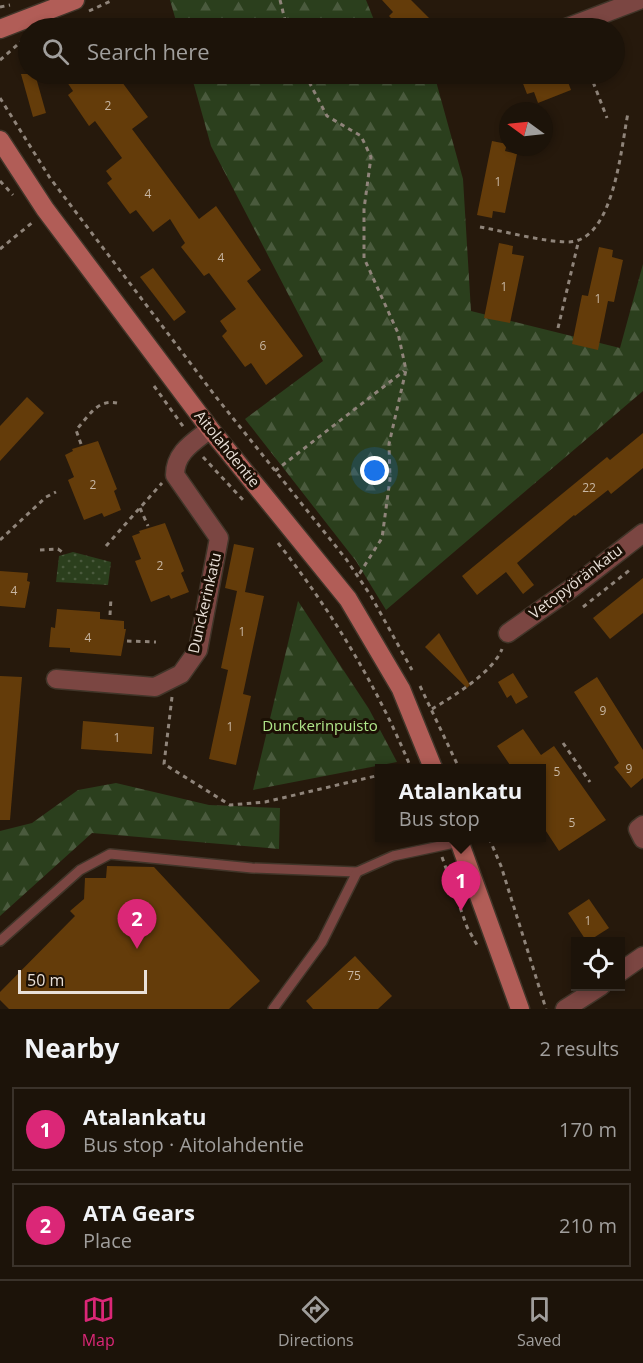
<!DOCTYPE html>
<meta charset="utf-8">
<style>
body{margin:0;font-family:"Open Sans",sans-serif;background:#292017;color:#f1f3f6}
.controls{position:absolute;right:18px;bottom:18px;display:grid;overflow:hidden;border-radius:0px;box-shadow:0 3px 9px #0003}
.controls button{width:54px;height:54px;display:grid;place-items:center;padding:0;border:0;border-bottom:2px solid #3a322a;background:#1c1309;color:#f1f3f6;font:30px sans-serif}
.compass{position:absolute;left:499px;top:102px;width:54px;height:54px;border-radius:50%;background:#1c1309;box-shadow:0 3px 9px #0003;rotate:285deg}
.scale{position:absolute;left:18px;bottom:15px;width:129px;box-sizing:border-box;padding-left:6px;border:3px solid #e9e0d8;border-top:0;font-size:16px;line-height:21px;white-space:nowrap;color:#e9e0d8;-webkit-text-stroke:4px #1c1005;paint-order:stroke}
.you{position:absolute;left:375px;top:471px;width:21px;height:21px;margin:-15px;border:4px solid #fff;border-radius:50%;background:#1a73e8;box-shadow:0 0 0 9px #1a73e833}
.badge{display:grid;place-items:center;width:39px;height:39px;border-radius:50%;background:#db2777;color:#fff;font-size:20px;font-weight:700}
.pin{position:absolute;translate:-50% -50px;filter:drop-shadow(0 2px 3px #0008)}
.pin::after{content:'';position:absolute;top:32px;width:21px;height:18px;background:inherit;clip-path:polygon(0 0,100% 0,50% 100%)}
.popup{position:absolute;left:375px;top:764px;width:171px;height:78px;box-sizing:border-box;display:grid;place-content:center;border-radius:0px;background:#1c1309;filter:drop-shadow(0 2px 4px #0005);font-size:20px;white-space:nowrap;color:#a09e9c}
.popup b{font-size:22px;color:#f1f3f6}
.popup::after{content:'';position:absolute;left:50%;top:100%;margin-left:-12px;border:12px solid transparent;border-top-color:#1c1309}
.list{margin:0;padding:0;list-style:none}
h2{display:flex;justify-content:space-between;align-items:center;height:78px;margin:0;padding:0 24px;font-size:26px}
h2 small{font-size:20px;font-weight:400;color:#a09e9c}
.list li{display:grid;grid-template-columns:39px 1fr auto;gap:18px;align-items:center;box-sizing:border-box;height:84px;margin:0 12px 12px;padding:0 12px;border:2px solid #3a322a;border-radius:0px}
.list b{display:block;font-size:22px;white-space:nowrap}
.list p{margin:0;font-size:20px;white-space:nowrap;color:#a09e9c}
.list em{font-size:20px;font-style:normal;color:#a09e9c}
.icon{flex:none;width:33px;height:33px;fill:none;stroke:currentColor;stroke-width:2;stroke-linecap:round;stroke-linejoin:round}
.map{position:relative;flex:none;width:643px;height:1009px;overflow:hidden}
.search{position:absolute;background:#1c1309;box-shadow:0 3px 9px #0003;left:18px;right:18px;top:18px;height:66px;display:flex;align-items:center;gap:15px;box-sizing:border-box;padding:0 21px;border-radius:33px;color:#a09e9c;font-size:22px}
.sheet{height:270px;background:#1c1309}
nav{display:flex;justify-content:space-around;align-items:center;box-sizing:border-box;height:84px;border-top:2px solid #3a322a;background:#1c1309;font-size:16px;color:#a09e9c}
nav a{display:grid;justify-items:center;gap:3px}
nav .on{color:#db2777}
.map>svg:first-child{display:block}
</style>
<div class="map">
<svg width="643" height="1009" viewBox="0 0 643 1009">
<defs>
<pattern id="forest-firs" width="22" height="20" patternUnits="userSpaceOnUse" patternTransform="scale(1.5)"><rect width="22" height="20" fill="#2b3f1d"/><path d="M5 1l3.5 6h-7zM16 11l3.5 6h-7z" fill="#4a5a3d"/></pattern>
<pattern id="park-dots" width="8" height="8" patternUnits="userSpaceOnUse" patternTransform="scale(1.5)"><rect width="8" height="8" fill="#2b3f1d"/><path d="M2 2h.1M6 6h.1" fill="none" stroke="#4a5a3d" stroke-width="1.8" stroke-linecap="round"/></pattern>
</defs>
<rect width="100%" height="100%" fill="#26190c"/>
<!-- forest -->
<g fill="url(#forest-firs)">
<polygon points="170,0 366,0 374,20 384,28 178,28"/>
<polygon points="191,74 434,74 463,179 471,311 620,348 643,264 643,391 386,610 356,561 245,419 323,361 211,146"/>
<polygon points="298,601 369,709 397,762 253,790"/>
<polygon points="116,783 209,805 280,808 279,849 92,833 0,916 0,831 32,823 78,790"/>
</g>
<!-- park -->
<polygon fill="url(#park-dots)" points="73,552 111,562 108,585 56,582 59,556"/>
<!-- building -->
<g fill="#643c0a">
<polygon points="382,0 411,0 439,28 401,28 389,16 393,12"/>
<polygon points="21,74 35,74 46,113 33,117"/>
<polygon points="78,74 116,74 148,117 132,129 199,219 216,206 261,270 247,281 303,356 266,385 251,363 245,367 222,336 227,331 220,321 236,309 209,273 204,276 181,247 185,243 170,219 153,232 136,210 130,214 107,183 112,179 106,171 122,158 95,121 89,126 68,95 73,91 67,82"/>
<polygon points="540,74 565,74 571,90 538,103 534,92 527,94 522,81"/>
<polygon points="492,141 507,144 505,151 517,154 505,213 493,211 492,218 477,215"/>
<polygon points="499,243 513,246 512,254 524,256 510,323 484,318"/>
<polygon points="599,247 613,250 612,257 623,260 614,302 608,301 598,350 572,344 582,295 588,296"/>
<polygon points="153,268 186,312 174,321 140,277"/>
<polygon points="27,397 44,413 0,461 0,426"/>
<polygon points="643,433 643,468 611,494 608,490 575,516 574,515 517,563 534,585 523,594 506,572 477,595 462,576 607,457 610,460"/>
<polygon points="98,441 117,489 114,491 121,510 104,517 102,513 84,520 68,480 74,477 65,455 73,451 72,449"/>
<polygon points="165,523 184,571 181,573 189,592 171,599 169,595 151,602 135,561 141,559 132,536 140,533 139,531"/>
<polygon points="234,544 254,548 245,592 264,596 243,694 251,696 236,765 209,759 228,670 221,668 237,591 225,588"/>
<polygon points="0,571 28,573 27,581 30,582 25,608 0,606"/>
<polygon points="643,578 643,613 610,639 593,618"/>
<polygon points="57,609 100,612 100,619 124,621 124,629 126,629 121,656 70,652 70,648 49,647 51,627 55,628"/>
<polygon points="439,633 470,685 467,688 425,647"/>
<polygon points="513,673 528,697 516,704 511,695 507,698 498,682"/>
<polygon points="0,676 22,677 10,820 0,820"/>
<polygon points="597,677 643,750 643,778 631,788 614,767 619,763 574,692"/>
<polygon points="83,721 154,727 152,754 81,749"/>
<polygon points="523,729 541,755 554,746 606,820 559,851 542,825 542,768 512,768 497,746"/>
<polygon points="107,866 154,867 260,981 229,1009 9,1009 0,1000 0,992 75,916 70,911 84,899 85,878 106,878"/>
<polygon points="589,899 609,928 587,942 568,913"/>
<polygon points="355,956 392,996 378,1009 313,1009 306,1001"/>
</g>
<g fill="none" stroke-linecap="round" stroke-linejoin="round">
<!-- lane casing -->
<g stroke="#413529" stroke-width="12">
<g id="lane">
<polyline points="0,941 80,870 110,854 252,868 357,872 393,856 459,842"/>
<polyline points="273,1009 322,942 357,872"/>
</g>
</g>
<!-- street casing -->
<g stroke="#413529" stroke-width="21">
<g id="street">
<polyline points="566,28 639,0"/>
<polyline points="508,633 572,588 643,533"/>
<path d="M56 679 155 687 181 674 198 650 219 538 175 475C175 452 194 442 210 429"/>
<polyline points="643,825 638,829 643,839"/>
<polyline points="620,972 643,956"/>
<polyline points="565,1009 601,986"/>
</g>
</g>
<!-- secondary casing -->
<g stroke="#413529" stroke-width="21">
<g id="secondary">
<polyline points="0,29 75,0"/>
<polyline points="0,140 45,209 210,429 348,599 401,689 433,768"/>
<polyline points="458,838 520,1009"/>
</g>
</g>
<!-- path -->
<g stroke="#8f847a" stroke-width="3" stroke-dasharray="4.5 4.5" stroke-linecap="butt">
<polyline points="280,0 287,28"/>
<polyline points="0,7 10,5"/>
<polyline points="89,11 113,0"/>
<polyline points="0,60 23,40"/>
<polyline points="305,74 327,116 361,136 371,157 364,209 364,258 398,333 406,370 389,444 390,479 382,538 358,576"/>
<polyline points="590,74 607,118"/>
<polyline points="0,98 50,178 216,397 346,559 371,596 412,670"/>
<polyline points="0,181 13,195"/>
<path d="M480 227C508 232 539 241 567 242 614 243 621 147 628 113"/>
<polyline points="0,249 33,222"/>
<polyline points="558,328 579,239"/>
<polyline points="154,386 185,429"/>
<path d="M81 444 76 430C89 416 97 399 117 403"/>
<polyline points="203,457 244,501"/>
<polyline points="275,471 404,371"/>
<polyline points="140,508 148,526"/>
<polyline points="0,540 46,497 56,492"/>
<path d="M278 543C333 613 377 686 411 768"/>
<polyline points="106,546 162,483"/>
<polyline points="40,550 58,549 65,554"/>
<polyline points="583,607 631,569"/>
<polyline points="110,615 111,598"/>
<polyline points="127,641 156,642"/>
<polyline points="420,686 459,768"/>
<polyline points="172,697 164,764 230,805 265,802 380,775"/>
<path d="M432 709C454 696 493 672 502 649"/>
<polyline points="563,743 590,782"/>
<polyline points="489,838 501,866 546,1009"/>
<polyline points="442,857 467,927 477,945"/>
</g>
<!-- lane -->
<use href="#lane" stroke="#7b4642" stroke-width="9"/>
<!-- street -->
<use href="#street" stroke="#7b4642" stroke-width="18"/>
<!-- secondary -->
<use href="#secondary" stroke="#b15d57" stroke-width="18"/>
</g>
<g text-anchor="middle" stroke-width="6" stroke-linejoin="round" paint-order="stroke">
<!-- number labels -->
<g font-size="12" fill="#c8b7a4">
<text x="108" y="110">2</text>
<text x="498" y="186">1</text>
<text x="148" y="198">4</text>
<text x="221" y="262">4</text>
<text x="504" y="291">1</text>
<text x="598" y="303">1</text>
<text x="263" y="350">6</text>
<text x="93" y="489">2</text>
<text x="589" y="492">22</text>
<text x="160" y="570">2</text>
<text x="14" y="595">4</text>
<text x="242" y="636">1</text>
<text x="88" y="642">4</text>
<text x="603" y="715">9</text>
<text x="230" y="731">1</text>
<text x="117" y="742">1</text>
<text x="629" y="773">9</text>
<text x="557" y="776">5</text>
<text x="572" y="827">5</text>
<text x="588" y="925">1</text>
<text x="354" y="980">75</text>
</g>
<!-- street labels -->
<g font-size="15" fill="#e9e0d8" stroke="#1c1005">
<text transform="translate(227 449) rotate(51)" y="5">Aitolahdentie</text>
<text transform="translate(576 582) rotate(-37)" y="5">Vetopyöränkatu</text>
<text transform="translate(205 603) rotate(-77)" y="5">Dunckerinkatu</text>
</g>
<!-- park labels -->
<g font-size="15" fill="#b0e68a" stroke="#1c1005">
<text x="320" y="731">Dunckerinpuisto</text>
</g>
</g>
</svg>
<div class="controls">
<button><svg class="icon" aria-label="locate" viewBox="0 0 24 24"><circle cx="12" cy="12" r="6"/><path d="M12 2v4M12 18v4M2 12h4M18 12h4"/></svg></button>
</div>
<svg class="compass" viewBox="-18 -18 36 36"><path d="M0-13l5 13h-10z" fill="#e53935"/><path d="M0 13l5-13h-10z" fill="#a09e9c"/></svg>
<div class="scale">50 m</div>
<div class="you"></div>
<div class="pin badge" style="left:461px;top:911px">1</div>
<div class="popup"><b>Atalankatu</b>Bus stop</div>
<div class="pin badge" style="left:137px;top:949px">2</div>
<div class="search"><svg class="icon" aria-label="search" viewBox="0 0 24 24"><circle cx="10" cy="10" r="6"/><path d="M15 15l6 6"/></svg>Search here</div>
</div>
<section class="sheet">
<h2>Nearby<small>2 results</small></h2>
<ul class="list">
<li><span class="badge">1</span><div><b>Atalankatu</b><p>Bus stop · Aitolahdentie</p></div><em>170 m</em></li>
<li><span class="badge">2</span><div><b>ATA Gears</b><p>Place</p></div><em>210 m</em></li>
</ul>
</section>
<nav>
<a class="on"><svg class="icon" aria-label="map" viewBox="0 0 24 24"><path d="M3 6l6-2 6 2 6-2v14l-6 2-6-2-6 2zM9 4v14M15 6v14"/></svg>Map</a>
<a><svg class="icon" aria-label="directions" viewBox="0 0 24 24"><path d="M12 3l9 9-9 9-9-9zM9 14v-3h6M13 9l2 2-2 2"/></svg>Directions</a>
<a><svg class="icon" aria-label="saved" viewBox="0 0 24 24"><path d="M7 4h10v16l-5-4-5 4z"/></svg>Saved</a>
</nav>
